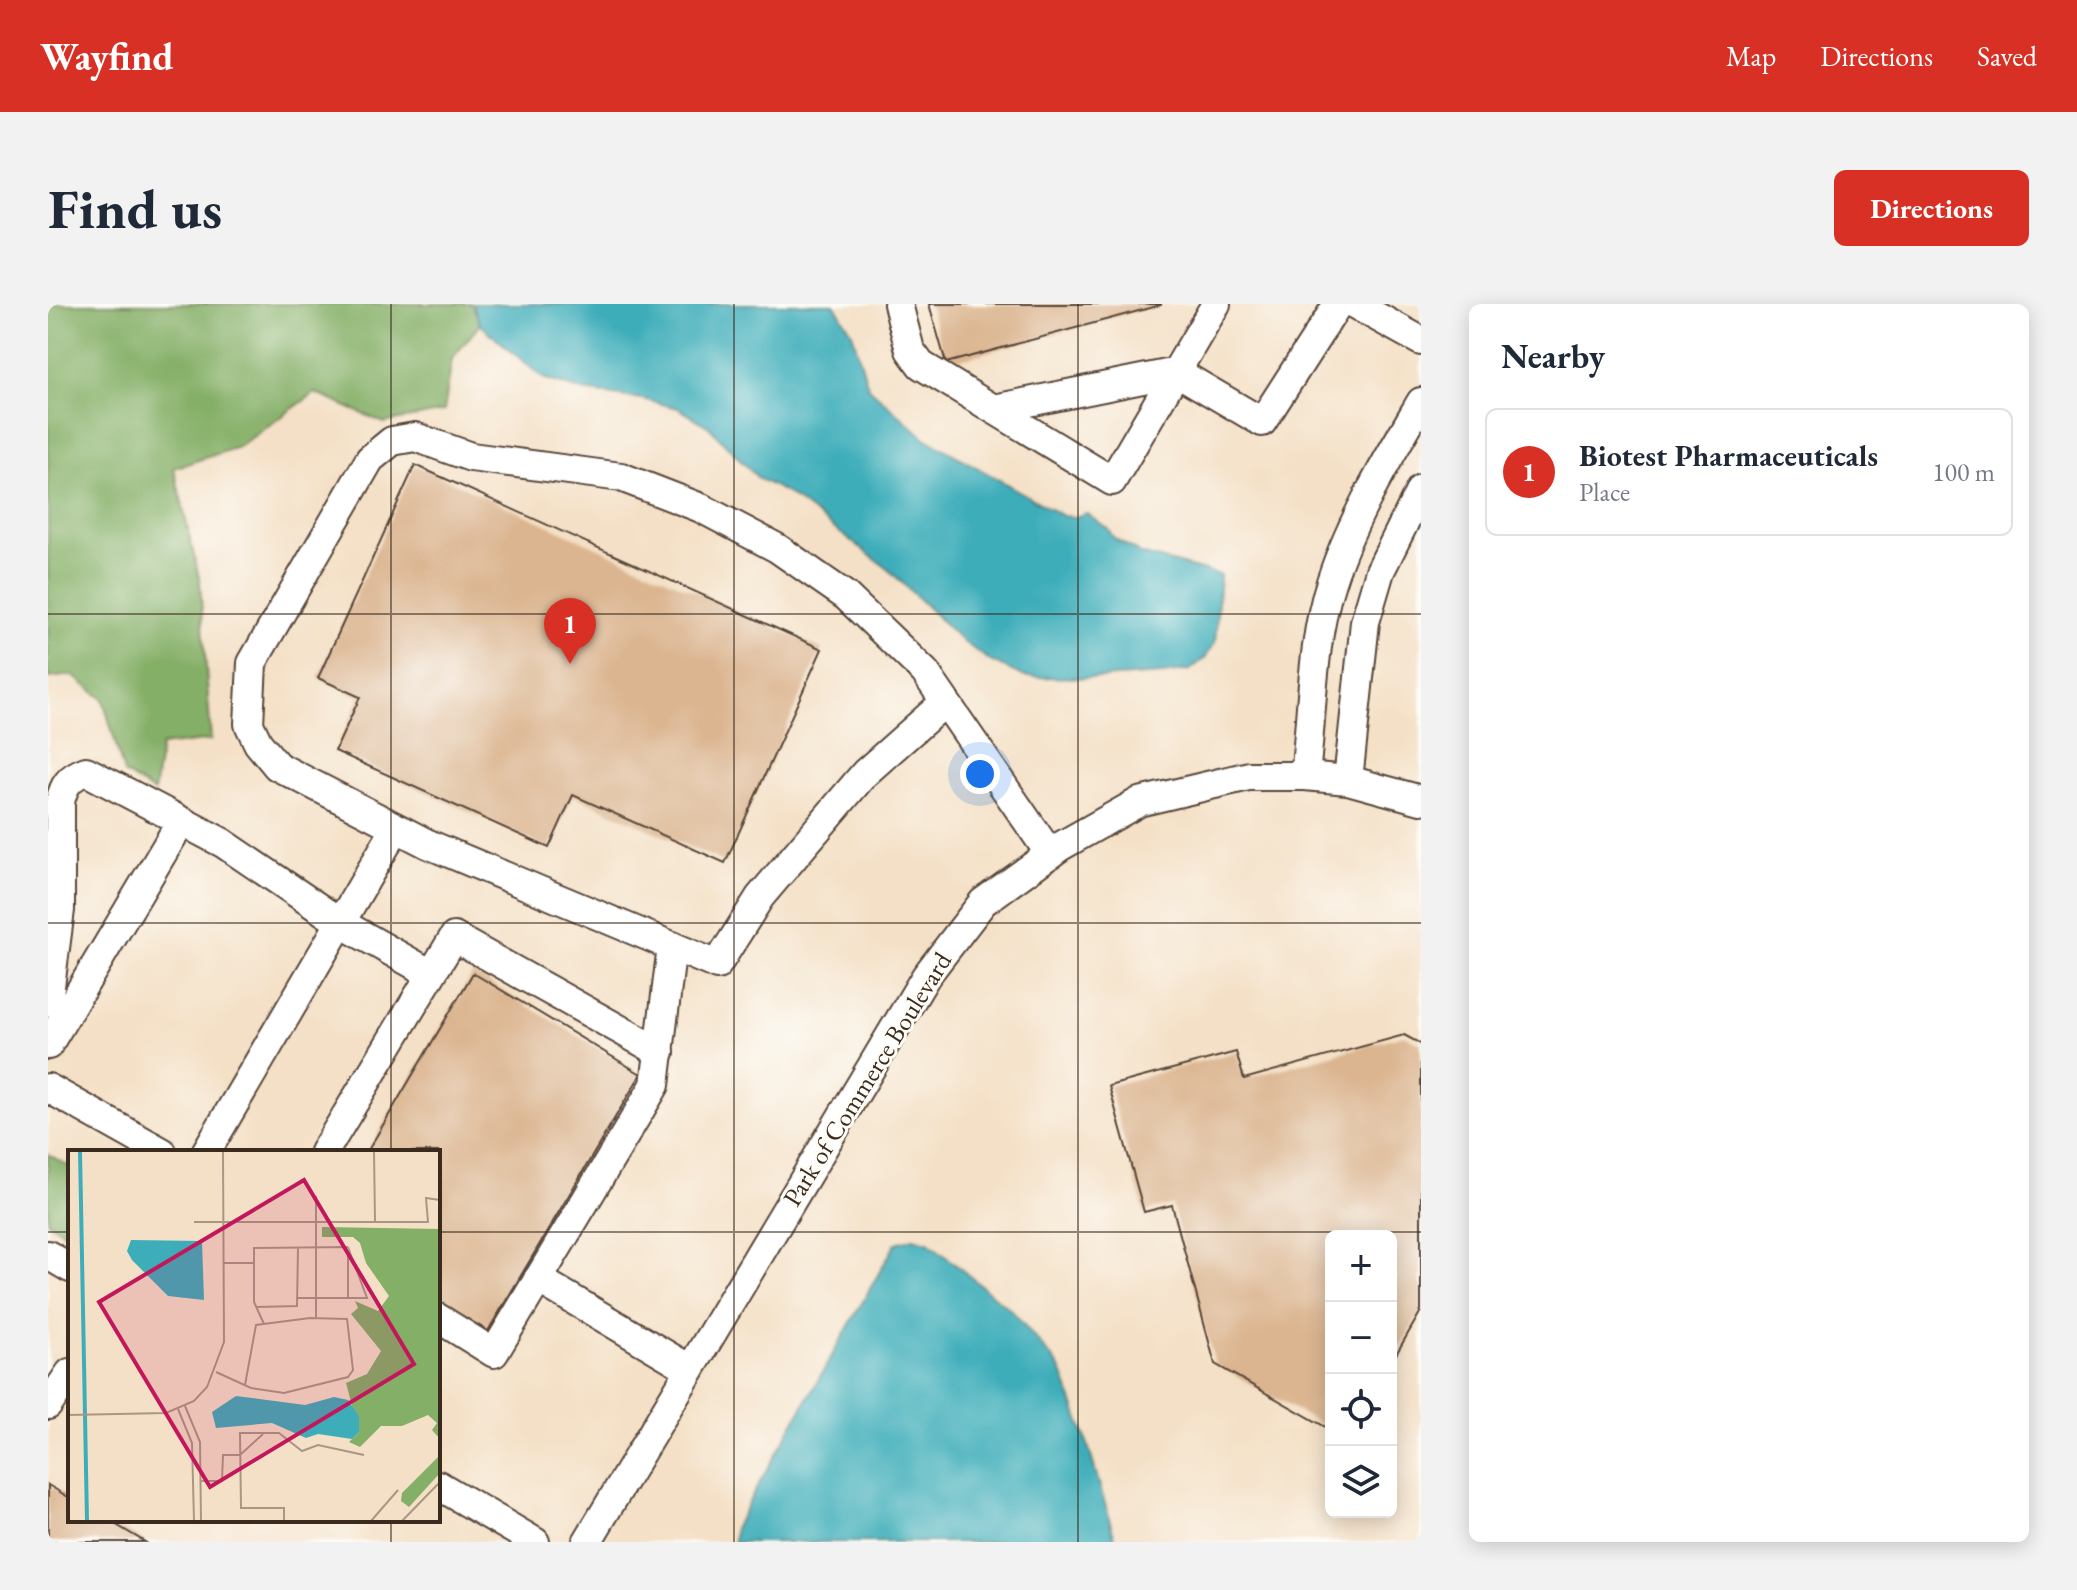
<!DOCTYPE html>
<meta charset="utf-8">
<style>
body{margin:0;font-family:"EB Garamond",serif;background:#f2f2f3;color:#1f2937}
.controls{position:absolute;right:24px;bottom:24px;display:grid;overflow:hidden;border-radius:12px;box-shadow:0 4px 20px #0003}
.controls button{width:72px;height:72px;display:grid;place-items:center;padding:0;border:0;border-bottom:2px solid #e0e1e3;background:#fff;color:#1f2937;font:40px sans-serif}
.you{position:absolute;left:932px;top:470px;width:28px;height:28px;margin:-20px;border:6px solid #fff;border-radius:50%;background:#1a73e8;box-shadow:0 0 0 12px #1a73e833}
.badge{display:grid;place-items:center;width:52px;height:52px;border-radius:50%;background:#d93025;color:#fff;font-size:26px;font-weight:700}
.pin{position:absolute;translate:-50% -66px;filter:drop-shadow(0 2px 4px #0008)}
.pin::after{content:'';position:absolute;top:42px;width:28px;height:24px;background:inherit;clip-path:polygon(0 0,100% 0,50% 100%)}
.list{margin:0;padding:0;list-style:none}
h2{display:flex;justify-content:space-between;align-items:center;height:104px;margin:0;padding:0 32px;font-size:34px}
h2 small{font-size:26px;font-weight:400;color:#747a83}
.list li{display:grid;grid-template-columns:52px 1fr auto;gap:24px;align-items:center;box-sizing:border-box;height:128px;margin:0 16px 16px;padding:0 16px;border:2px solid #e0e1e3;border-radius:12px}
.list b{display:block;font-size:30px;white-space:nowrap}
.list p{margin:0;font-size:26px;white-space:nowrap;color:#747a83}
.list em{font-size:26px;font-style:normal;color:#747a83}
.icon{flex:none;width:44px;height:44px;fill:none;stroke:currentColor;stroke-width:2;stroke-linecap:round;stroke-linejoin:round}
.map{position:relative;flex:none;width:1373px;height:1238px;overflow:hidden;border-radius:12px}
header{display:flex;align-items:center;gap:48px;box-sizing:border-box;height:112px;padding:0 40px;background:#d93025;color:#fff}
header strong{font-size:38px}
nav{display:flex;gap:44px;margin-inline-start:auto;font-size:28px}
.intro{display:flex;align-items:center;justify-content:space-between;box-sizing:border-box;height:192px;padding:0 48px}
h1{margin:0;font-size:56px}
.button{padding:20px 36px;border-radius:12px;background:#d93025;color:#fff;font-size:28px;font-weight:700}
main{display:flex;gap:48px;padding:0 48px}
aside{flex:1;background:#fff;border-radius:12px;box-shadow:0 4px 20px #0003}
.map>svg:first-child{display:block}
</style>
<header>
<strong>Wayfind</strong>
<nav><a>Map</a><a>Directions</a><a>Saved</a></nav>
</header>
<div class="intro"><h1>Find us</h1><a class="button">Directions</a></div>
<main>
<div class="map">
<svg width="1373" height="1238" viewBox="0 0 1373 1238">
<rect width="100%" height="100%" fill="#fdfcf7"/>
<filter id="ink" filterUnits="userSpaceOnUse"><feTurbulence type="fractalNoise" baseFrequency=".0125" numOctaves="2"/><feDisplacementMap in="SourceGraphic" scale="16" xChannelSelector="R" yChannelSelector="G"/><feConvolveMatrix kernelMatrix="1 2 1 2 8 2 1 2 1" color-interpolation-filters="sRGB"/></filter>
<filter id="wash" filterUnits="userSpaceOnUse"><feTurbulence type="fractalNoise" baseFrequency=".006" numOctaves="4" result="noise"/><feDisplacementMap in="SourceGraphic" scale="32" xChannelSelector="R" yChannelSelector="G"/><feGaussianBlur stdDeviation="1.8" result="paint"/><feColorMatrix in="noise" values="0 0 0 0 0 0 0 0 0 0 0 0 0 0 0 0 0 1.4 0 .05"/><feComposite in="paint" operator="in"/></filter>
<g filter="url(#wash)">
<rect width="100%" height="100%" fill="#f4e0c6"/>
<!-- forest -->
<g fill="#84af66" stroke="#606c42" stroke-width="2">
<polygon points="0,0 424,0 432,20 404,55 396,107 336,119 267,89 190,143 126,164 152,278 163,436 113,442 106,488 76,469 55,395 24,371 0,374"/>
<polygon points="0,850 22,863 22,932 0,918"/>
</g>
<!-- water -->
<g fill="#3eadba" stroke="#3c6c6c" stroke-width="2">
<polygon points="425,0 786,0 804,28 820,83 877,134 1015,212 1027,213 1038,209 1059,224 1066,234 1093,250 1172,271 1167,339 1157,354 1142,366 1115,370 1053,374 977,373 944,358 914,337 839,264 739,189 711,175 661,123 630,104 594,95 535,87 495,74 432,20"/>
<polygon points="865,934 880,938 964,1007 1013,1065 1039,1138 1068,1238 686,1238 686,1224 848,939"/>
</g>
<g id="blocks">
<!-- building -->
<g fill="#dbb590">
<polygon points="881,0 1113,0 1113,1 898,59"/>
<polygon points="367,161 774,345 677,559 525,491 501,544 287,447 312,393 270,374"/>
<polygon points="425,669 593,770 440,1027 390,998 390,848 319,848"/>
<polygon points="1356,731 1373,740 1373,1007 1343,1059 1343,932 1283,932 1283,1126 1167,1060 1124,901 1096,908 1061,782 1188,748 1196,775"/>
<polygon points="0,1181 22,1194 22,1216 60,1216 97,1238 0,1238"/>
</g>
</g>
</g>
<g filter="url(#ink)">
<use href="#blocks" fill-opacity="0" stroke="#574537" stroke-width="2"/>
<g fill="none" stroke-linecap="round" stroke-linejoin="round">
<!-- minor casing -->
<g stroke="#574537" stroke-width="32">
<g id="minor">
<polyline points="850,0 862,46 873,61 1064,177 1168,0"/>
<polyline points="1306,0 1373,37"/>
<polyline points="946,105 1129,68 1214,118 1290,0"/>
<polyline points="897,398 817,469 712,593 669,661 380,540 229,462 210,439 201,420 204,359 322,155 344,137 367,133 423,153 573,173 653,204 729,244 798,292 877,368 1002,550"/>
<path d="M1257 472C1264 411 1264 335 1283 278 1302 218 1341 153 1373 98"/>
<polyline points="1300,476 1317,318 1332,267 1373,185"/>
<path d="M0 698 12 606V498C16 481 21 473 38 467L175 539 293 619 383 670"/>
<polyline points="0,741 133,518"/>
<polyline points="0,784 114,848"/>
<polyline points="158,848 348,524"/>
<polyline points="276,848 406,633 612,748"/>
<polyline points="0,951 22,964"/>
<polyline points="490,975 642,1065"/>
<polyline points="390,1014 446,1049 607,781 624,642"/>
<polyline points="0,1101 22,1069"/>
<polyline points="390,1181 487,1238"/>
<polyline points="539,1238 878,672 935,598 1013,542 1091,498 1201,472 1257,472 1300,476 1373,496"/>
</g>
</g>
<!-- minor -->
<use href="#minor" stroke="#fff" stroke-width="28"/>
</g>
</g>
<!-- grid -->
<path fill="none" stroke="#3b2a1e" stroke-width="2" stroke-opacity="0.55" d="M343 0V848M686 0V1238M1030 0V1238M0 310H1373M0 619H1373M0 928H22M390 928H1373M343 1216V1238"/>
<g text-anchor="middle" stroke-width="6" stroke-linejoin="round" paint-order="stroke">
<!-- street labels -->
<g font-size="26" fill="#3b2a1e" stroke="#fdfcf7">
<text transform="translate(819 775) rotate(-58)" y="9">Park of Commerce Boulevard</text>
</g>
</g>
<!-- overview -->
<g transform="translate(20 846)">
<rect width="372" height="372" fill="#f4e0c6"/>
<path d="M254 77 372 79V289L364 280 369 273 360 265 334 276H313L292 297 281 292 291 282 278 233 299 224 313 201 283 164 290 158 287 151 310 161 321 146 298 113 292 93 285 87H254ZM372 305V323L341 357 333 351 334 343Z" fill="#84af66"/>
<path d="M63 90 134 91 136 150 100 146 64 110 59 101ZM168 246 237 255 266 247 280 250 291 266V282L284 289 250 284 238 288 204 273 148 278 144 262Z" fill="#3eadba"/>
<path fill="none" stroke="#3eadba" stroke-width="4" d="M12 1 19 371"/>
<path fill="none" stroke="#aa9783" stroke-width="2" d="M306 1 307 72M126 72H360L358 48 372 50M280 106V149M156 113H186M229 148H299L280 97M189 157 229 156 230 98M248 167V46M196 174 186 152V98L280 97M148 222 183 238 216 243 280 227 285 220 279 169 242 168 188 175 177 235M117 256 132 292 133 371M110 259 124 293 126 371M0 265 98 263 126 251 139 237 156 192 155 1M133 331H154L155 305H172L195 284M216 371V358H173L172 283H211L234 301 250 295 296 305M303 371 330 340M334 371 372 332"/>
<path fill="#c2185b" fill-opacity="0.15" stroke="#c2185b" stroke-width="4" d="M236 30 346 214 142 337 31 152Z"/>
<rect width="372" height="372" fill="none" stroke="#3b2a1e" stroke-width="4"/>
</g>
</svg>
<div class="controls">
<button>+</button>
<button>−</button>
<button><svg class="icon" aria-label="locate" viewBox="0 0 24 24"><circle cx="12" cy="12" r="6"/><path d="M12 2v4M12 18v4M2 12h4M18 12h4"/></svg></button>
<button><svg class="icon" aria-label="layers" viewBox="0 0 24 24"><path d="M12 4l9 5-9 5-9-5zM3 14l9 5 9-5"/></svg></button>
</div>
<div class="you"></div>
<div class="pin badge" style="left:522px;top:360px">1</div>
</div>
<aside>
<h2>Nearby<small></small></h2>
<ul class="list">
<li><span class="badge">1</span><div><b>Biotest Pharmaceuticals</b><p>Place</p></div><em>100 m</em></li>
</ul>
</aside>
</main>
